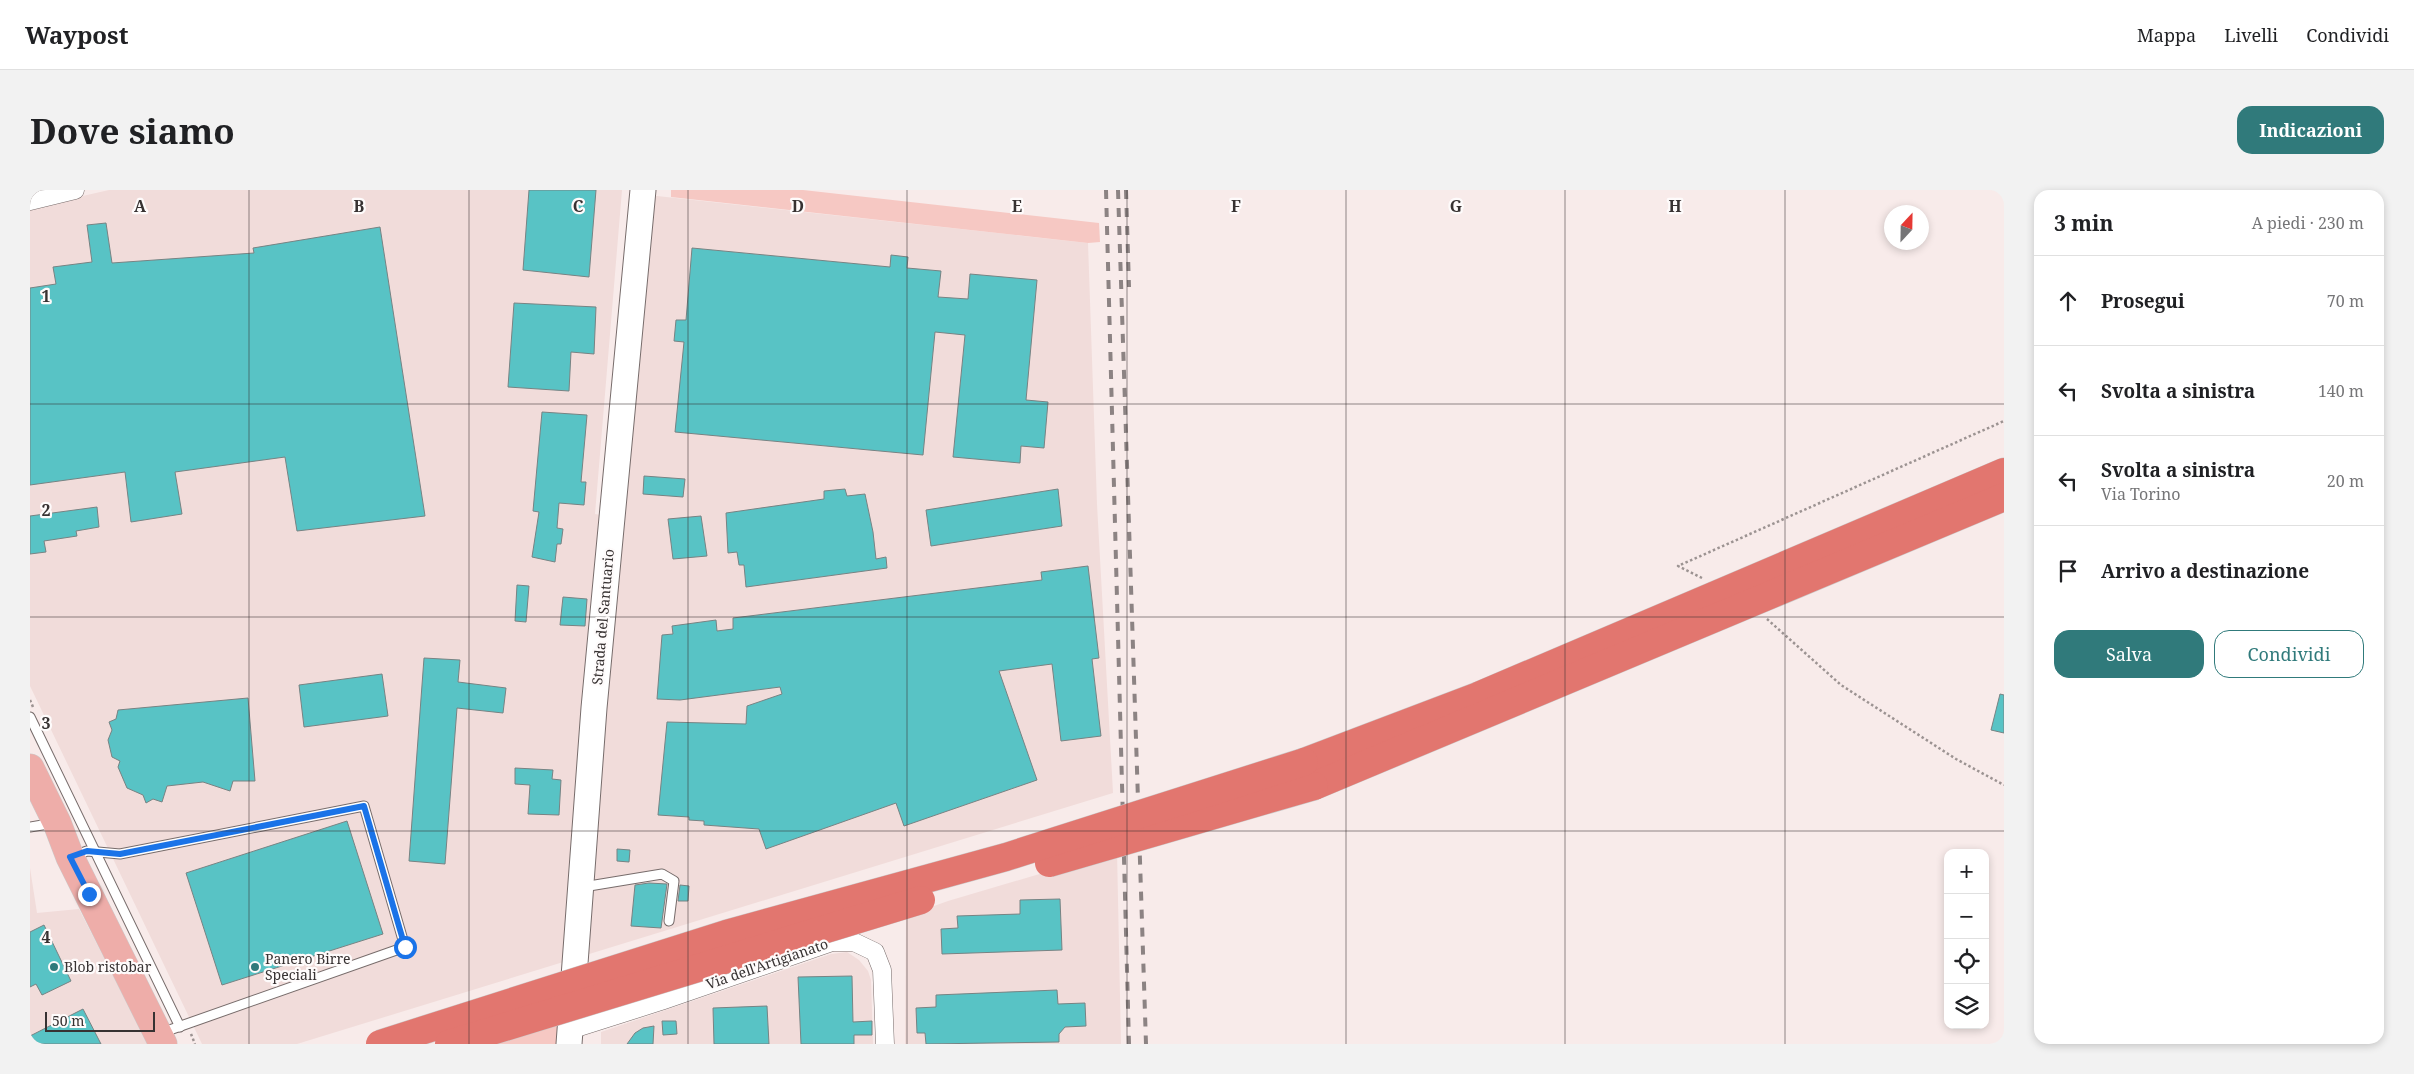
<!DOCTYPE html>
<html lang="it">
<meta charset="utf-8">
<style>
body{margin:0;font-family:"Noto Serif",serif;background:#f2f2f2;color:#202124}
.controls{position:absolute;right:15px;bottom:15px;display:grid;overflow:hidden;border-radius:10px;box-shadow:0 2px 8px #0003}
.controls button{width:45px;height:45px;display:grid;place-items:center;padding:0;border:0;border-bottom:1px solid #e0e0e0;background:#fff;color:#202124;font:25px sans-serif}
.compass{position:absolute;left:1854px;top:15px;width:45px;height:45px;border-radius:50%;background:#fff;box-shadow:0 2px 8px #0003;rotate:22deg}
.scale{position:absolute;left:15px;bottom:12px;width:110px;box-sizing:border-box;padding-left:5px;border:2px solid #373232;border-top:0;font-size:14px;line-height:18px;white-space:nowrap;color:#373232;-webkit-text-stroke:4px #fefbfb;paint-order:stroke}
.stop{position:absolute;width:15px;height:15px;margin:-11px;border:4px solid #1a73e8;border-radius:50%;background:#fff}
.stop.end{background:#1a73e8;border-color:#fff;box-shadow:0 1px 5px #0008}
.list{margin:0;padding:0;list-style:none}
h2{display:flex;justify-content:space-between;align-items:center;height:65px;margin:0;padding:0 20px;font-size:21px}
h2 small{font-size:16px;font-weight:400;color:#757577}
.list li{display:grid;grid-template-columns:32px 1fr auto;gap:15px;align-items:center;box-sizing:border-box;height:90px;padding:0 20px;border-top:1px solid #e0e0e0}
.list b{display:block;font-size:19px;white-space:nowrap}
.list p{margin:0;font-size:16px;white-space:nowrap;color:#757577}
.list em{font-size:16px;font-style:normal;color:#757577}
.actions{display:flex;gap:10px;padding:15px 20px}
.actions a{flex:1;padding:11px 0;border:1px solid #307a7b;border-radius:15px;text-align:center;font-size:18px;color:#307a7b}
.actions .main{background:#307a7b;color:#fff}
.icon{flex:none;width:28px;height:28px;fill:none;stroke:currentColor;stroke-width:2;stroke-linecap:round;stroke-linejoin:round}
.map{position:relative;flex:none;width:1974px;height:854px;overflow:hidden;border-radius:15px}
header{display:flex;align-items:center;gap:30px;box-sizing:border-box;height:70px;padding:0 25px;background:#fff;border-bottom:1px solid #e0e0e0}
header strong{font-size:24px}
nav{display:flex;gap:28px;margin-inline-start:auto;font-size:18px}
.intro{display:flex;align-items:center;justify-content:space-between;box-sizing:border-box;height:120px;padding:0 30px}
h1{margin:0;font-size:35px}
.button{padding:12px 22px;border-radius:15px;background:#307a7b;color:#fff;font-size:18px;font-weight:700}
main{display:flex;gap:30px;padding:0 30px}
aside{flex:1;background:#fff;border-radius:15px;box-shadow:0 2px 8px #0003}
.map>svg:first-child{display:block}
</style>
<header>
<strong>Waypost</strong>
<nav><a>Mappa</a><a>Livelli</a><a>Condividi</a></nav>
</header>
<div class="intro"><h1>Dove siamo</h1><a class="button">Indicazioni</a></div>
<main>
<div class="map">
<svg width="1974" height="854" viewBox="0 0 1974 854">
<rect width="100%" height="100%" fill="#f8ebea"/>
<!-- built -->
<g fill="#f1dcda">
<polygon points="79,0 592,0 565,324 576,326 618,5 1058,53 1067,314 1083,603 267,854 172,854 0,496 0,18"/>
<polygon points="1087,661 1091,854 875,854 876,726 918,711"/>
<polygon points="0,678 7,723 49,719 118,854 0,854"/>
<polygon points="817,762 829,770 838,781 841,790 843,854 571,854 571,842 801,764"/>
</g>
<!-- green -->
<g fill="#f6c8c3">
<polygon points="641,0 773,0 1069,33 1070,52 1058,53 641,7"/>
<polygon points="531,830 530,854 459,854"/>
</g>
<!-- building -->
<g fill="#58c3c5" stroke="#778383">
<polygon points="499,0 566,0 559,87 493,80"/>
<polygon points="76,33 82,73 224,63 223,58 350,37 395,326 267,341 255,267 145,282 152,324 101,332 95,282 0,295 0,98 26,94 23,77 62,72 57,35"/>
<polygon points="662,58 860,77 861,65 878,67 877,78 911,81 908,107 938,109 940,84 1007,90 996,210 1018,212 1014,258 991,256 990,273 923,267 935,145 905,142 893,265 645,242 654,152 644,151 646,130 656,130"/>
<polygon points="484,113 566,117 564,164 541,162 539,201 478,197"/>
<polygon points="512,222 557,225 551,292 556,292 554,315 529,313 527,338 533,339 531,354 527,354 525,372 502,367 509,322 503,321"/>
<polygon points="614,286 655,289 653,307 613,304"/>
<polygon points="815,299 817,306 835,304 843,342 846,369 856,367 857,378 716,397 714,375 709,375 707,362 698,363 696,323 794,309 794,301"/>
<polygon points="1028,299 1032,336 901,356 896,320"/>
<polygon points="67,317 69,337 46,341 47,346 14,351 16,362 0,364 0,326"/>
<polygon points="671,326 677,366 643,369 638,329"/>
<polygon points="1058,376 1069,468 1062,469 1071,546 1031,551 1022,474 969,481 1007,590 874,636 866,613 736,659 729,639 674,635 674,631 659,630 659,627 628,625 637,532 716,534 717,516 752,504 750,497 650,510 627,509 632,445 643,444 642,436 686,430 687,441 703,439 703,428 1012,390 1011,382"/>
<polygon points="487,395 499,396 496,432 485,431"/>
<polygon points="533,407 557,409 555,436 530,435"/>
<polygon points="394,468 430,470 428,492 476,498 473,523 427,518 415,674 379,671"/>
<polygon points="352,484 358,526 274,537 269,495"/>
<polygon points="1970,504 1974,505 1974,543 1961,540"/>
<polygon points="218,508 225,591 203,591 200,601 173,592 137,596 132,612 123,609 116,613 113,605 97,598 88,577 90,571 82,567 78,550 82,540 79,532 86,529 88,520"/>
<polygon points="485,578 523,580 522,589 531,590 529,625 498,624 500,595 485,594"/>
<polygon points="317,631 353,744 192,795 156,683"/>
<polygon points="587,659 600,660 599,672 587,671"/>
<polygon points="619,693 637,694 631,738 601,736 605,695"/>
<polygon points="650,695 659,696 658,711 648,711"/>
<polygon points="1030,709 1032,760 912,764 911,739 928,738 927,726 990,724 990,710"/>
<polygon points="14,735 41,791 12,805 6,794 0,797 0,742"/>
<polygon points="822,786 823,832 842,831 842,845 824,845 824,854 771,854 768,787"/>
<polygon points="1027,800 1028,814 1055,813 1056,836 1035,837 1029,844 1029,852 896,854 895,843 887,843 886,818 906,817 906,805"/>
<polygon points="737,816 739,854 684,854 683,818"/>
<polygon points="53,819 71,854 0,854 0,846"/>
<polygon points="632,831 646,831 647,844 633,845"/>
<polygon points="624,836 623,854 597,854 605,843 613,838"/>
</g>
<g fill="none" stroke-linecap="round" stroke-linejoin="round">
<!-- lane casing -->
<g stroke="#776c6b" stroke-width="11">
<g id="lane">
<polyline points="0,527 150,837"/>
<polyline points="0,637 24,633"/>
<polyline points="44,666 57,661 90,664 334,616 375,757 131,843"/>
<polyline points="553,697 632,684 644,691 639,731"/>
</g>
</g>
<!-- street casing -->
<g stroke="#776c6b" stroke-width="19">
<g id="street">
<polyline points="0,11 45,0"/>
<polyline points="540,840 631,811 802,752 824,752 845,762 852,780 855,854"/>
</g>
</g>
<!-- secondary casing -->
<g stroke="#776c6b" stroke-width="27">
<polyline id="secondary" points="539,854 564,518 613,0"/>
</g>
<!-- primary casing -->
<g stroke="#cbcaca" stroke-width="29">
<polyline id="primary" points="0,578 27,633 40,667 133,854"/>
</g>
<!-- highway casing -->
<g stroke="#cbcaca" stroke-width="29">
<g id="highway">
<polyline points="1274,572 1448,506 1974,282"/>
<polyline points="1284,596 1974,307"/>
</g>
</g>
<!-- path -->
<g stroke="#9c9392" stroke-width="2.5" stroke-dasharray="2.5 2.5" stroke-linecap="butt">
<polyline points="1672,388 1648,376 1974,231"/>
<polyline points="1737,429 1811,495 1926,569 1974,595"/>
<polyline points="0,510 3,517"/>
<polyline points="161,844 165,854"/>
</g>
<!-- lane -->
<use href="#lane" stroke="#fff" stroke-width="9"/>
<!-- street -->
<use href="#street" stroke="#fff" stroke-width="18"/>
<!-- secondary -->
<use href="#secondary" stroke="#fff" stroke-width="25"/>
<!-- primary -->
<use href="#primary" stroke="#eeada9" stroke-width="28"/>
<!-- highway -->
<use href="#highway" stroke="#e2766f" stroke-width="28"/>
<!-- rail -->
<g stroke="#8c8383" stroke-width="4" stroke-dasharray="9 9" stroke-linecap="butt">
<polyline points="1076,0 1099,854"/>
<polyline points="1088,0 1116,854"/>
<polyline points="1096,0 1099,97"/>
</g>
<!-- highway-bridge casing -->
<g stroke="#cbcaca" stroke-width="29" stroke-linecap="butt">
<g id="highway-bridge">
<polyline points="1019,673 1284,596"/>
<polyline points="350,854 696,744 976,667 1274,572"/>
<polyline points="419,854 891,710"/>
</g>
</g>
<!-- highway-bridge -->
<use href="#highway-bridge" stroke="#e2766f" stroke-width="28"/>
</g>
<g fill="none" stroke-linecap="round" stroke-linejoin="round">
<!-- route -->
<polyline stroke="#1a73e8" stroke-width="6" points="59,704 40,667 57,661 90,664 334,616 375,757"/>
</g>
<!-- grid -->
<path fill="none" stroke="#373232" stroke-width="1" stroke-opacity="0.55" d="M219 0V854M439 0V854M658 0V854M877 0V854M1097 0V854M1316 0V854M1535 0V854M1755 0V854M0 214H1974M0 427H1974M0 641H1974"/>
<!-- markers -->
<g fill="#307a7b" stroke="#fefbfb" stroke-width="2">
<circle cx="24" cy="777" r="5"/>
<circle cx="225" cy="777" r="5"/>
</g>
<g text-anchor="middle" stroke-width="4.5" stroke-linejoin="round" paint-order="stroke">
<!-- street labels -->
<g font-size="14" fill="#373232" stroke="#fefbfb">
<text transform="translate(573 427) rotate(-85)" y="5">Strada del Santuario</text>
<text transform="translate(737 774) rotate(-19)" y="5">Via dell'Artigianato</text>
</g>
<!-- poi labels -->
<g font-size="14" fill="#373232" stroke="#fefbfb" text-anchor="start">
<text x="235" y="774">Panero Birre<tspan x="235" dy="16">Speciali</tspan></text>
<text x="34" y="782">Blob ristobar</text>
</g>
</g>
<g font-size="16" text-anchor="middle" font-weight="bold" fill="#373232" stroke="#fefbfb" stroke-width="4.5" stroke-linejoin="round" paint-order="stroke">
<text x="110" y="22">A</text>
<text x="329" y="22">B</text>
<text x="548" y="22">C</text>
<text x="768" y="22">D</text>
<text x="987" y="22">E</text>
<text x="1206" y="22">F</text>
<text x="1426" y="22">G</text>
<text x="1645" y="22">H</text>
<text x="16" y="112">1</text>
<text x="16" y="326">2</text>
<text x="16" y="539">3</text>
<text x="16" y="753">4</text>
</g>
</svg>
<div class="controls">
<button>+</button>
<button>−</button>
<button><svg class="icon" aria-label="locate" viewBox="0 0 24 24"><circle cx="12" cy="12" r="6"/><path d="M12 2v4M12 18v4M2 12h4M18 12h4"/></svg></button>
<button><svg class="icon" aria-label="layers" viewBox="0 0 24 24"><path d="M12 4l9 5-9 5-9-5zM3 14l9 5 9-5"/></svg></button>
</div>
<svg class="compass" viewBox="-18 -18 36 36"><path d="M0-13l5 13h-10z" fill="#e53935"/><path d="M0 13l5-13h-10z" fill="#757577"/></svg>
<div class="scale">50 m</div>
<div class="stop" style="left:375px;top:757px"></div>
<div class="stop end" style="left:59px;top:704px"></div>
</div>
<aside>
<h2>3 min<small>A piedi · 230 m</small></h2>
<ul class="list">
<li><svg class="icon" aria-label="ahead" viewBox="0 0 24 24"><path d="M12 20V5M6 11l6-6 6 6"/></svg><div><b>Prosegui</b></div><em>70 m</em></li>
<li><svg class="icon" aria-label="left" viewBox="0 0 24 24"><path d="M17 20v-9H6M10 6l-5 5 5 5"/></svg><div><b>Svolta a sinistra</b></div><em>140 m</em></li>
<li><svg class="icon" aria-label="left" viewBox="0 0 24 24"><path d="M17 20v-9H6M10 6l-5 5 5 5"/></svg><div><b>Svolta a sinistra</b><p>Via Torino</p></div><em>20 m</em></li>
<li><svg class="icon" aria-label="arrive" viewBox="0 0 24 24"><path d="M6 21V4h12l-3 4 3 4H6"/></svg><div><b>Arrivo a destinazione</b></div></li>
</ul>
<div class="actions"><a class="main">Salva</a><a>Condividi</a></div>
</aside>
</main>
